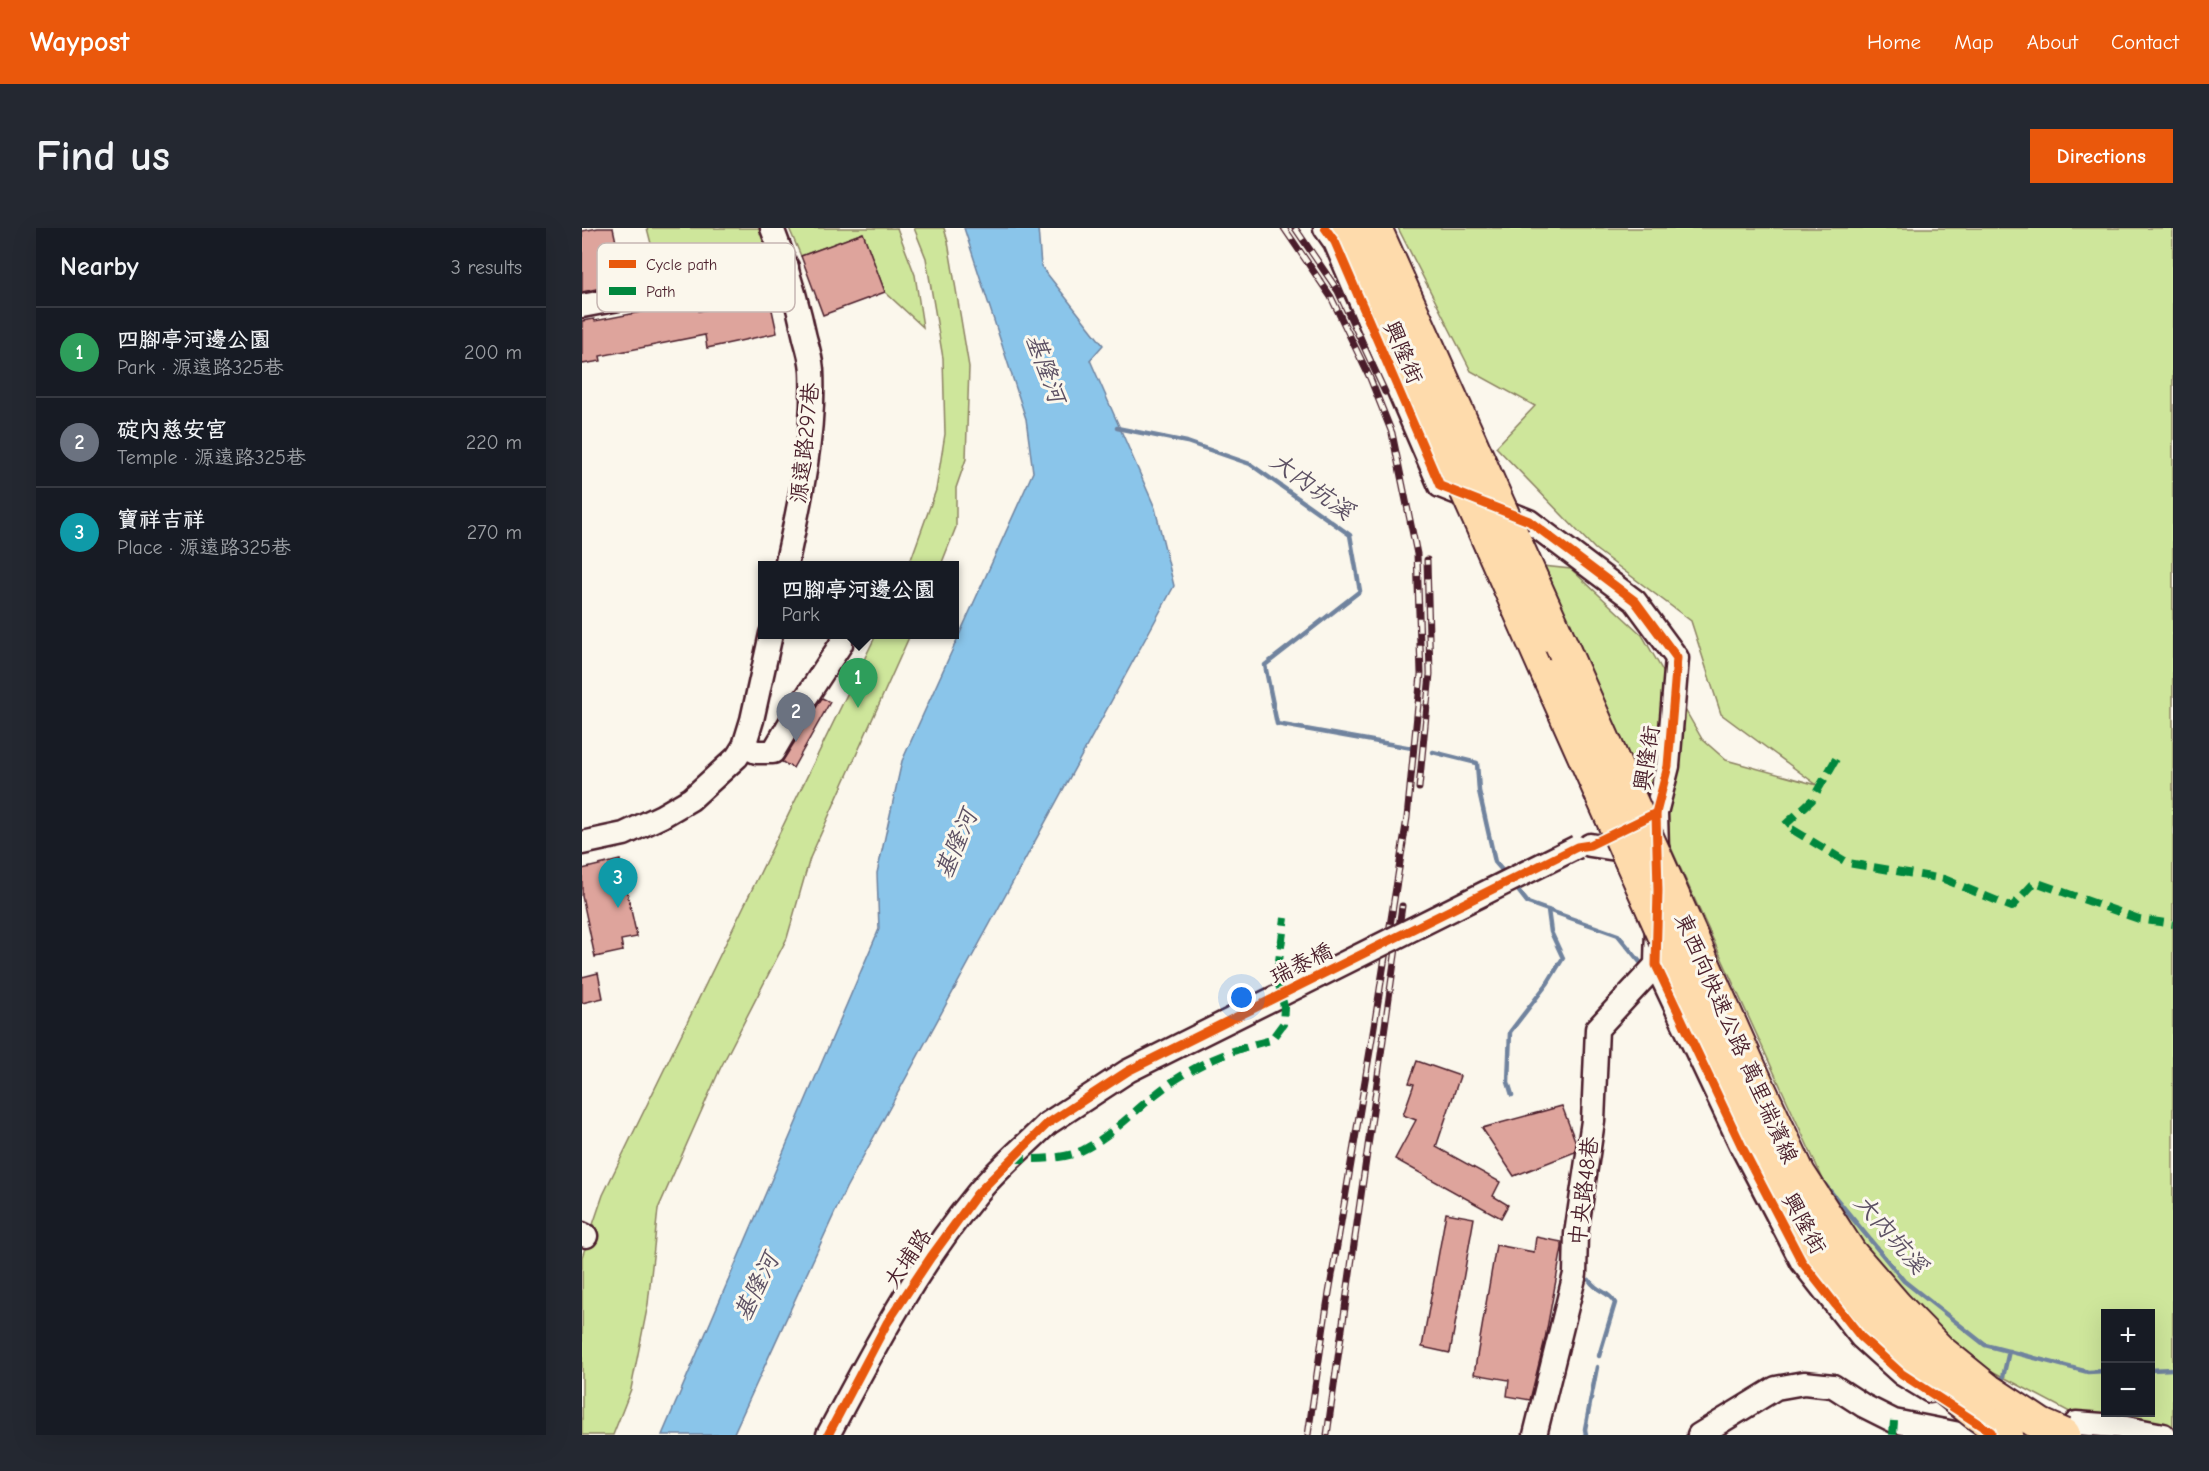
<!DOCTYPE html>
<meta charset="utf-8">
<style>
body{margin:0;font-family:"Comic Neue","LXGW WenKai TC",sans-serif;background:#242831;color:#f1f3f6}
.controls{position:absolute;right:18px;bottom:18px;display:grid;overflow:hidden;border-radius:0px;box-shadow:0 6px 24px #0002}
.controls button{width:54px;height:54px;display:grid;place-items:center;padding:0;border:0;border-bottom:2px solid #363941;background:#171b24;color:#f1f3f6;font:30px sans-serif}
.you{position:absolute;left:660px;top:770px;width:21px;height:21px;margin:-15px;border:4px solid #fff;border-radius:50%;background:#1a73e8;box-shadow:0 0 0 9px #1a73e833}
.badge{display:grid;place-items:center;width:39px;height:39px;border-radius:50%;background:#ea580c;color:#fff;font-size:20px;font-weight:700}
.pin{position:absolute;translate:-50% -50px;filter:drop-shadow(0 2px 3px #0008)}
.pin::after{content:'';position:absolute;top:32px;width:21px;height:18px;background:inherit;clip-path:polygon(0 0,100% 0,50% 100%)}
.popup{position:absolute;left:176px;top:333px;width:201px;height:78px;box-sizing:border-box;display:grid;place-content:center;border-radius:0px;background:#171b24;filter:drop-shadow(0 2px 4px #0005);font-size:20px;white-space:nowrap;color:#9ea1a6}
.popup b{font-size:22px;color:#f1f3f6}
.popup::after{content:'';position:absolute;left:50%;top:100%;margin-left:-12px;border:12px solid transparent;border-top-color:#171b24}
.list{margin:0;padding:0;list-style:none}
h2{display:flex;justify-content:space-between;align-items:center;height:78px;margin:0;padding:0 24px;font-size:26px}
h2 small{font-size:20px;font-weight:400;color:#9ea1a6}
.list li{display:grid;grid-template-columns:39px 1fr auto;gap:18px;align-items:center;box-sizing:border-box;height:90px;padding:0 24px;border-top:2px solid #363941}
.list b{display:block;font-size:22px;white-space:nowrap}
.list p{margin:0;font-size:20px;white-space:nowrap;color:#9ea1a6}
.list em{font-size:20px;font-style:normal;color:#9ea1a6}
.map{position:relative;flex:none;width:1591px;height:1207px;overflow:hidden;border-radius:0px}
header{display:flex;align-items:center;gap:36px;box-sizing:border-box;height:84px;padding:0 30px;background:#ea580c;color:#fff}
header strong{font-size:28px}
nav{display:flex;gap:33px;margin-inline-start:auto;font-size:21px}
.intro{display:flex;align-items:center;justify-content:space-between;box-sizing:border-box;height:144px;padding:0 36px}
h1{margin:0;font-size:42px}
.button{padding:15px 27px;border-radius:0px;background:#ea580c;color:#fff;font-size:21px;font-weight:700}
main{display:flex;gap:36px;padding:0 36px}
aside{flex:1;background:#171b24;border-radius:0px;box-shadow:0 6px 24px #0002}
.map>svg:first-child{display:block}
</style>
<header>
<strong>Waypost</strong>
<nav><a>Home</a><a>Map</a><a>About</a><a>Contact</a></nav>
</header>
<div class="intro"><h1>Find us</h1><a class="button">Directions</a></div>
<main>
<aside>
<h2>Nearby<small>3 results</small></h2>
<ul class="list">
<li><span class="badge" style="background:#2e9e5b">1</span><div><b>四腳亭河邊公園</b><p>Park · 源遠路325巷</p></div><em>200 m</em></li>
<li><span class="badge" style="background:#6b7280">2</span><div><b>碇內慈安宮</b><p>Temple · 源遠路325巷</p></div><em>220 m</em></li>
<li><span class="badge" style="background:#0f9aa8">3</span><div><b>寶祥吉祥</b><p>Place · 源遠路325巷</p></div><em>270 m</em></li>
</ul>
</aside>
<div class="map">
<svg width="1591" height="1207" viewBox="0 0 1591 1207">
<rect width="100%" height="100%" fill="#fbf7ec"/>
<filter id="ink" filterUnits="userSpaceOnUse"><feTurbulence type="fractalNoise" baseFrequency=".0167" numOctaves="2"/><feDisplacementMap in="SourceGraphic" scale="12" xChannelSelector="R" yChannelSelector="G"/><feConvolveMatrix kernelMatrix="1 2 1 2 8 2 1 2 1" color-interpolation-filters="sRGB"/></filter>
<g filter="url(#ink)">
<!-- green -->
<g fill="#cee69b" stroke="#8c8263" stroke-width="1.5" fill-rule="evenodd">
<polygon points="65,0 178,0 184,19 181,27 173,31 76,43"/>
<polygon points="207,0 315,0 333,47 341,99 303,64 281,5 219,28"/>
<polygon points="332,0 362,0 366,14 387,139 384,231 374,260 374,299 359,337 327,337 354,262 363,206 361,130 344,30"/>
<path d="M816 0H1591V1202L1499 1190 1408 1142 1337 1085 1293 1042 1244 958 960 338 989 341 1060 407 1120 511 1144 532 1235 557 1139 486 1109 393 1013 321 914 219 953 178 889 143ZM1524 1086H1568V1184H1524Z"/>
<polygon points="294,407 328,407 228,630 205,710 138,841 76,981 66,1076 49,1161 31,1207 0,1207 0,1029 21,967"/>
</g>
<!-- water -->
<polygon fill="#8ac5ea" stroke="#70839e" stroke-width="1.5" points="382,0 456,0 459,38 521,117 508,132 573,280 592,358 264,960 151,1207 80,1207 297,701 295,645 320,533 451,244 444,191"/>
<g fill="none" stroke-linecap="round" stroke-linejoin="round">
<!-- stream -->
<g stroke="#70839e" stroke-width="4.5">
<polyline points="535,200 605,214 668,236 768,307 778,363 683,437 695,496 830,520"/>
<polyline points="851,524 895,535 897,563 913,634 925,648"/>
<polyline points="932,657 946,675 1036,707 1058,734"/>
<polyline points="930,867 926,854 928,804 965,756 981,730 969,704 966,682"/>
<polyline points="1239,952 1322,1053 1403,1117 1506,1144 1524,1143"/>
<path d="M1007 1052C1017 1066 1026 1062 1033 1075L1017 1128"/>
<polyline points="1568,1142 1591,1141"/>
<polyline points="1419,1158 1427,1123"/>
<polyline points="1004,1207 1003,1201 1015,1139"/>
</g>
</g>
<!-- building -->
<g fill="#dea49c" stroke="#4a1f2b" stroke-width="1.5">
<polygon points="16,0 31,0 39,37 56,32 60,34 62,40 56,46 41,44 43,55 0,64 0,3"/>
<polygon points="281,5 303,64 241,87 219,28"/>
<polygon points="187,68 195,105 125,120 123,107 18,128 19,133 0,136 0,93 12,91 13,93 116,73 117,83"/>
<polygon points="240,470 248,474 211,540 200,534"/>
<polygon points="38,632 55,709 39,712 41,723 13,729 0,668 0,641"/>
<polygon points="16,745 21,770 0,775 0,749"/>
<polygon points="835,833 878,848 854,919 918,954 911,968 926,977 919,990 813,931 834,892 821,887 832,856 827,855"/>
<polygon points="980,878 994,915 993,924 932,948 900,900"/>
<polygon points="864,985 892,990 868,1125 840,1119"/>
<polygon points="954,1009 980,1014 980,1020 963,1111 948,1172 925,1168 927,1152 892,1146 914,1017 952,1024"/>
</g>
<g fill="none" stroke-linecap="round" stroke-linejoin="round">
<!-- minor casing -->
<g stroke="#4a1f2b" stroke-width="27">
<g id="minor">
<path d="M190 0C204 36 215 72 223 110 226 120 229 131 230 142 233 207 218 274 204 338"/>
<polyline points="743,0 753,14 858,258 947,293 1053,373 1095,430 1086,538 1074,585 1075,622"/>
<polyline points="0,78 205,39"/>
<polyline points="162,518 174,524 191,524 214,485 259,416"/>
<polyline points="0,615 42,606 80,588 109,571 155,529 162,518 170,492 189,406"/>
<polyline points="1008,617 1034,621 1051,631"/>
<polyline points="1075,697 1074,737 1161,921 1220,1034 1279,1109 1320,1146 1348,1163"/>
<polyline points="0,1006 4,1008"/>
<polyline points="1494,1195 1534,1198 1581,1207"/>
<path d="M246 1207C290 1124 334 1040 394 967 415 941 442 919 465 896"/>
<polyline points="953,1207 993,1046 994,1006 1011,893 1015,801 1074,737"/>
<polyline points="1117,1207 1194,1160 1222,1155 1251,1158 1282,1178 1312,1193 1382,1207"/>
</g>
</g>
<!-- highway casing -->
<g stroke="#4a1f2b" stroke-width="36">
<g id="highway">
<polyline points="931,309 979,416"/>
<polyline points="909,318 966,447"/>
</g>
</g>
<!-- minor -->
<use href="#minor" stroke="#fbf7ec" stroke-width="22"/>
<!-- highway -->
<use href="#highway" stroke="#fedbac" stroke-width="32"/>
<!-- rail casing -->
<g stroke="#4a1f2b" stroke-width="7">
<g id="rail">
<polyline points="702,0 749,69 788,150 810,205 835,326 839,446 825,590 791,805 745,1077 726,1207"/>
<polyline points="713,0 756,63 803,164"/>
<polyline points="837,560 848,446 845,332"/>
<polyline points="745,1207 820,678"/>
</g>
</g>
<!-- rail -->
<use href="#rail" stroke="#fbf7ec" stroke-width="4.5" stroke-dasharray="14" stroke-linecap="butt"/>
<!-- minor-bridge casing -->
<g stroke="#4a1f2b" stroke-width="27" stroke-linecap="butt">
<polyline id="minor-bridge" points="465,896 546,843 995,619"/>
</g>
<!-- highway-bridge casing -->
<g stroke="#4a1f2b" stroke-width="36" stroke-linecap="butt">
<g id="highway-bridge">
<polyline points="767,0 909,318"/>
<polyline points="793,0 931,309"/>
<polyline points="979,416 1171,847 1217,946 1268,1025 1314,1078 1359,1124 1406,1162 1459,1197 1482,1207"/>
<polyline points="966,447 1149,857 1197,958 1249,1042 1296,1098 1343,1145 1392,1184 1425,1207"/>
</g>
</g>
<!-- minor-bridge -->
<use href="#minor-bridge" stroke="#fbf7ec" stroke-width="22"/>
<!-- highway-bridge -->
<use href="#highway-bridge" stroke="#fedbac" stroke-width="32"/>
<!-- quiet -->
<g stroke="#00873e" stroke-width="8" stroke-dasharray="15 8" stroke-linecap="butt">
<polyline points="1254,531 1230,572 1203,597 1266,635 1362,651 1430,679 1453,654 1557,691 1591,696"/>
<path d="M429 931C452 931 481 932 501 922 529 908 550 885 574 866 607 839 647 822 689 812L701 796 702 779 695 747 703 690"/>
<polyline points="1311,1207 1312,1193"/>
</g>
<!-- cycleway casing -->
<g stroke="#fbf7ec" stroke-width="13">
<g id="cycleway">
<polyline points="743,0 753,14 858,258 947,293 1053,373 1095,430 1086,538 1074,585 1076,663 1074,737 1161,921 1220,1034 1279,1109 1320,1146 1409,1204"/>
<polyline points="246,1207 305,1095 349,1029 395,966 465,896 546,843 995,619 1008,617 1074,585"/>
</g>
</g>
<!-- cycleway -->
<use href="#cycleway" stroke="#e8590c" stroke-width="9"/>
</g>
</g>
<g text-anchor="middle" stroke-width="6" stroke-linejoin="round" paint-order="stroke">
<!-- street labels -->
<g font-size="22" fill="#4a1f2b" stroke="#fbf7ec">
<text transform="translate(822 124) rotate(67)" y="8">興隆街</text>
<text transform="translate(222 215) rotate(-84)" y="8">源遠路297巷</text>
<text transform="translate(1064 530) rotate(-81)" y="8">興隆街</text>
<text transform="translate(719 735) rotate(-26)" y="8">瑞泰橋</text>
<text transform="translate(1155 810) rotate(66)" y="8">東西向快速公路 萬里瑞濱線</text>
<text transform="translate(1001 963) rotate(-83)" y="8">中央路48巷</text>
<text transform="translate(1223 995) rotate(61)" y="8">興隆街</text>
<text transform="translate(325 1030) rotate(-56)" y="8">大埔路</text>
</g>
<!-- water labels -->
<g font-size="24" font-style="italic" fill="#5d5164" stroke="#fbf7ec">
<text transform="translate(464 140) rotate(70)" y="8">基隆河</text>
<text transform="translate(730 258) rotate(36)" y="8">大內坑溪</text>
<text transform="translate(374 616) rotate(-67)" y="8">基隆河</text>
<text transform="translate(1309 1006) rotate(49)" y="8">大內坑溪</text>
<text transform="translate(174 1059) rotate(-64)" y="8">基隆河</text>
</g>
</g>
<!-- legend -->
<rect x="15" y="15" width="198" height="69" rx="9" fill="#fbf7ec" stroke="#c6b6b2" stroke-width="1.5"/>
<rect x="27" y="32" width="27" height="8" fill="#e8590c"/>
<rect x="27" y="59" width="27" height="8" fill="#00873e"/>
<g font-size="16" fill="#4a1f2b">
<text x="64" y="42">Cycle path</text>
<text x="64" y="69">Path</text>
</g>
</svg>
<div class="controls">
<button>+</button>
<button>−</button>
</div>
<div class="you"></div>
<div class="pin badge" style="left:276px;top:480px;background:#2e9e5b">1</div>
<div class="popup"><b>四腳亭河邊公園</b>Park</div>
<div class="pin badge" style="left:214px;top:514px;background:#6b7280">2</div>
<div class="pin badge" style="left:36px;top:680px;background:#0f9aa8">3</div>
</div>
</main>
